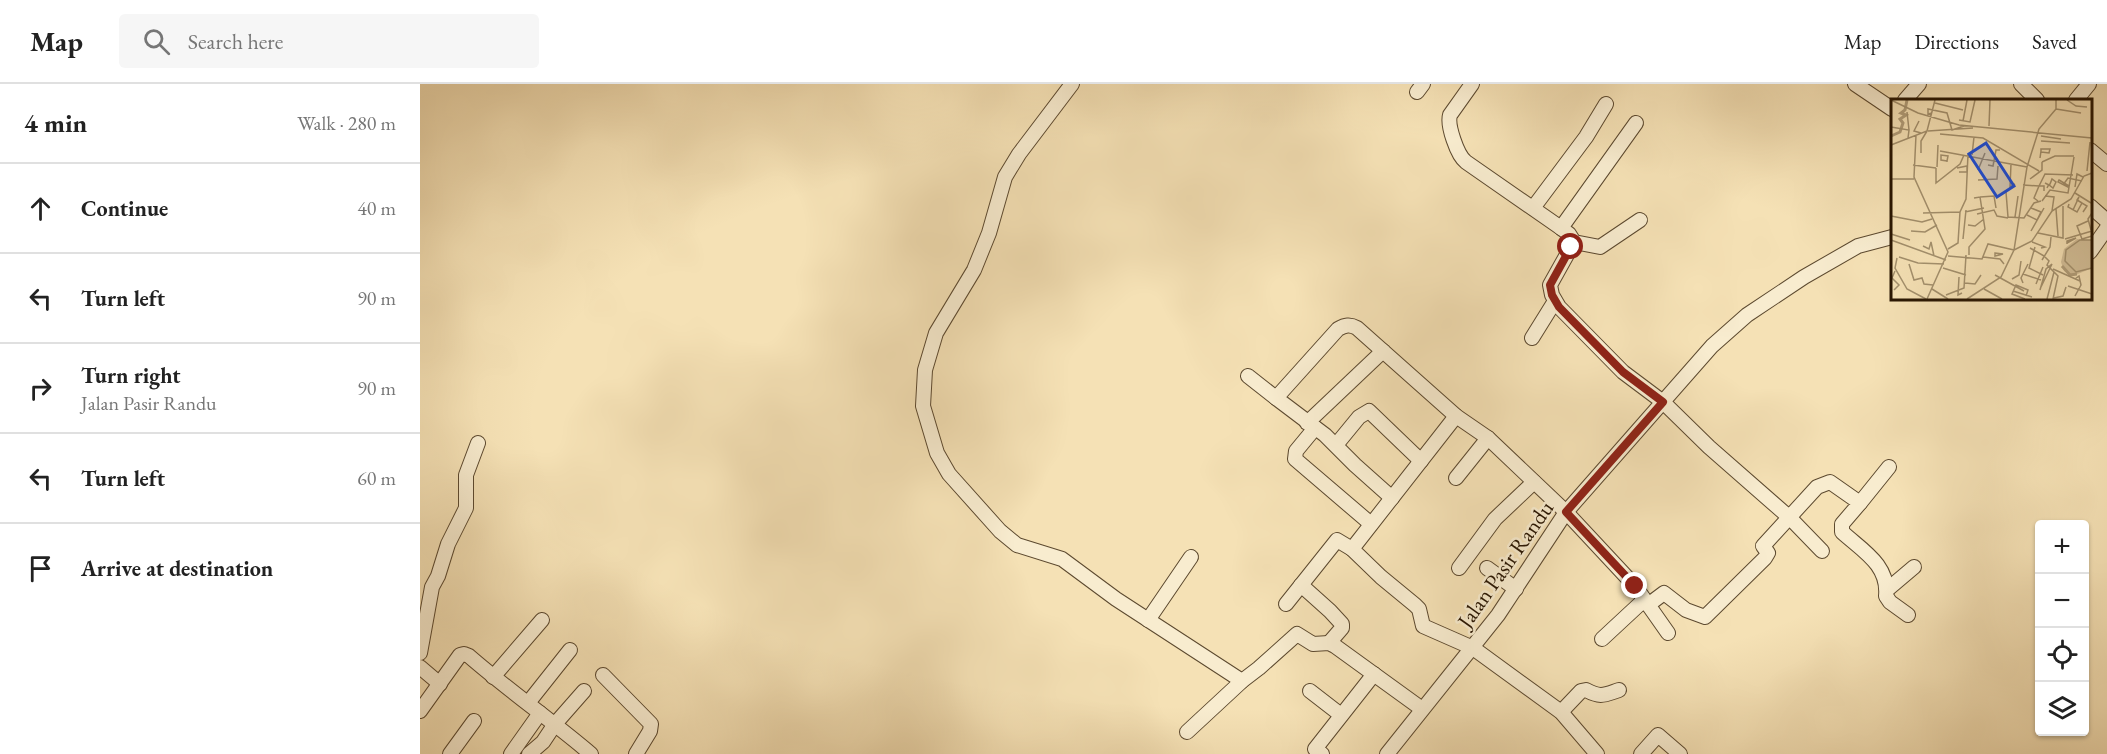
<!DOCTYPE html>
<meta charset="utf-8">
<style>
body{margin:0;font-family:"EB Garamond",serif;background:#f6f6f6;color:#222}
.controls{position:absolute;right:18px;bottom:18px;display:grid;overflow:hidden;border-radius:6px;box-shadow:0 2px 4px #0004}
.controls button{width:54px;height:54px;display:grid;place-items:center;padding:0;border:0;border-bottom:2px solid #e0e0e0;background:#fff;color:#222;font:30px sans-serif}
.stop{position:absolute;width:18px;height:18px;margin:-14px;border:4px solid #8f2418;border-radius:50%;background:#fff}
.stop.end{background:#8f2418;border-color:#fff;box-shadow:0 2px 6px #0008}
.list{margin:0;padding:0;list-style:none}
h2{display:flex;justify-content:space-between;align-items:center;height:78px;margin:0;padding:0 24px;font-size:26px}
h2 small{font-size:20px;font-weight:400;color:#767676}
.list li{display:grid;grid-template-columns:39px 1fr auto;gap:18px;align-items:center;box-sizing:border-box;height:90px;padding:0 24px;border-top:2px solid #e0e0e0}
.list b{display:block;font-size:22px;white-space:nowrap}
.list p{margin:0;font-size:20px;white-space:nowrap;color:#767676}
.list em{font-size:20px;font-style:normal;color:#767676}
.icon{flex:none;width:33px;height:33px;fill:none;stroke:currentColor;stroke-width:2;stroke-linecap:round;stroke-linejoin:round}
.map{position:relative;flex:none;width:1687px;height:670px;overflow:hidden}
header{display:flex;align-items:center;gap:36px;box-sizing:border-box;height:84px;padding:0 30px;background:#fff;border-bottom:2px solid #e0e0e0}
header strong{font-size:28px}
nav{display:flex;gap:33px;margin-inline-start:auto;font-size:21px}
.search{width:420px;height:54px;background:#f6f6f6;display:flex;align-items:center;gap:15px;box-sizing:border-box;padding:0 21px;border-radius:6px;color:#767676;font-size:22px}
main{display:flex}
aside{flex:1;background:#fff}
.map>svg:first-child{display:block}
</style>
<header>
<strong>Map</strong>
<div class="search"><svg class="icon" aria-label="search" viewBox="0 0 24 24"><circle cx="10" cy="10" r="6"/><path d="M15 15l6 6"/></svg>Search here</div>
<nav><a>Map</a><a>Directions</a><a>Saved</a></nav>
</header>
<main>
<aside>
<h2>4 min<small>Walk · 280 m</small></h2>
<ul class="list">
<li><svg class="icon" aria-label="ahead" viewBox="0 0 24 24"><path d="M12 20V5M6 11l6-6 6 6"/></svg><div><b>Continue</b></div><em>40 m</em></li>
<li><svg class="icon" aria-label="left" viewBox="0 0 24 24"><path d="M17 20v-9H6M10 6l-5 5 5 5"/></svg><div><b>Turn left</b></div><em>90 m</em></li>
<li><svg class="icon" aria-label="right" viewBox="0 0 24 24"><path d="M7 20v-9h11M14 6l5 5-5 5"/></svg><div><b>Turn right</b><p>Jalan Pasir Randu</p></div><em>90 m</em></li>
<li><svg class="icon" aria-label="left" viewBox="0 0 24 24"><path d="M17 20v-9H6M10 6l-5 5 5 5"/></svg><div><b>Turn left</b></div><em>60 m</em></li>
<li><svg class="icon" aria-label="arrive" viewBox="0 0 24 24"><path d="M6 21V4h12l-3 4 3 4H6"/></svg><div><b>Arrive at destination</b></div></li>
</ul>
</aside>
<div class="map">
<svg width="1687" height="670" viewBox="0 0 1687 670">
<rect width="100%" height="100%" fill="#f5e1b5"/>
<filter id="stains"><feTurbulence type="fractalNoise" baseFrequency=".00333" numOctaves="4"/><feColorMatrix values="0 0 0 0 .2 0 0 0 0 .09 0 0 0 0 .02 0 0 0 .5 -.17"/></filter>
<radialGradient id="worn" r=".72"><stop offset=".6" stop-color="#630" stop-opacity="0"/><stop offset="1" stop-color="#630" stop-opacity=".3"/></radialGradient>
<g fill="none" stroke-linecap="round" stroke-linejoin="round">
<!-- minor casing -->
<g stroke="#5c492f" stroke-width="16">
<g id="minor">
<polyline points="652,0 599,70 585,93 569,149 554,186 516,249 505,286 503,322 517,369 529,390 580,447 597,461 642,475 696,515 822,597"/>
<path d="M1052 0 1030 31C1027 41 1037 71 1046 78L1141 144 1149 150 1154 158 1130 201 1132 211 1139 223 1203 288 1243 318 1289 363 1370 434 1402 467"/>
<polyline points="1435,0 1472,25"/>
<polyline points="1601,0 1617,16"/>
<polyline points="997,8 1003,0"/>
<polyline points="1485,16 1499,0"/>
<polyline points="1656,16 1669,0"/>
<polyline points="1670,66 1687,80"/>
<polyline points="1670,122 1687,137"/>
<polyline points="1113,124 1166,53 1186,20"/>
<polyline points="1141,144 1216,39"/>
<polyline points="1154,158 1180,163 1220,136"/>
<polyline points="1670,168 1687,144"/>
<polyline points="1112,254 1135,217"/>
<polyline points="828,292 856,314"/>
<polyline points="1036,332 932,465 961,493 995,521 999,525 1003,542 1053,564 1141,628 1177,670"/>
<polyline points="887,339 963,267"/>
<polyline points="895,344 876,367 875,375 951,440"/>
<polyline points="916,361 939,333 949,327 1001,377"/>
<polyline points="1036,394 1068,354"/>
<path d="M972 414 935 381 905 351 856 314 918 245C925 241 930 240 937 244L1036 332 1068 354 1146 428 1215 502 1248 549"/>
<polyline points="1440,419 1469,383"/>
<polyline points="1039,484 1075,435 1114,398"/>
<polyline points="1067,484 1096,505"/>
<polyline points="881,501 910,527 922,540 922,544 909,559"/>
<polyline points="1468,505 1494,483"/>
<polyline points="866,520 917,456 932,465"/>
<path d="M1228 521 1244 509 1266 526 1285 533 1345 474 1348 469 1343 462 1397 403 1410 398 1440 419 1422 440V448C1443 467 1469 481 1466 512L1470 518 1488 531"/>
<polyline points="728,536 771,473"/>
<polyline points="1182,555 1224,516"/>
<polyline points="0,569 12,503 18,492 28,460 46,424 46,391 58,359"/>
<polyline points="0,583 20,600"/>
<polyline points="183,591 231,640 230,647 216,670"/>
<polyline points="73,593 122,536"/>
<polyline points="890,607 921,631"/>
<polyline points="108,619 150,566"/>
<path d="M0 627 40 571 44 570 49 572C88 606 131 636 171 670"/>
<path d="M1141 628 1161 607 1166 606C1181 614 1184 611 1199 606"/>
<polyline points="767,648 822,597 839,584 877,550 893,560 909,559 915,562 1002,625"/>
<polyline points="30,670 54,637"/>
<polyline points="91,670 120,629"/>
<polyline points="109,670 123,658 135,640 164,607"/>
<polyline points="902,670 895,665 954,590"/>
<polyline points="967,670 1078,531 1146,428 1292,262 1327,231 1384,193 1438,162 1472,153"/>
<polyline points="1221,670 1238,651 1260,670"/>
</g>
</g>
<!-- minor -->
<use href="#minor" stroke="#f8eccf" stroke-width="14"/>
</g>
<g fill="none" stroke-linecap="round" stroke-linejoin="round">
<!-- route -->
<polyline stroke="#8f2418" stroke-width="8" points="1151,163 1130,201 1132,211 1139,223 1203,288 1243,318 1146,428 1215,502"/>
</g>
<g text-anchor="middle" stroke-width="5" stroke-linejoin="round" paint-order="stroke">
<!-- street labels -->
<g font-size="22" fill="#291602" stroke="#f8eccf">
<text transform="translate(1085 480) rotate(-55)" y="8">Jalan Pasir Randu</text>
</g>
</g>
<!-- overview -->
<g transform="translate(1471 15)">
<rect width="201" height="201" fill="#f5e1b5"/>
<path d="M186 140 201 141V169L182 177 173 172 170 163 173 150Z" fill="#d2be97"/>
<path fill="none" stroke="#b09c78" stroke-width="3" d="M0 37 9 33 12 24 9 20 15 16 10 14 14 11 16 1M171 167 179 176 186 175"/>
<path fill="none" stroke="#a3906d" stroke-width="1.5" d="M0 1 27 14 68 26 201 39M176 1 185 7 196 8M44 4 72 11M165 10 190 14M16 13 18 31M41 14 37 15V10L56 14 61 31 73 27M68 21 79 23 84 1M28 22 23 32 30 34M72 22 76 1M98 27 99 1M0 28 18 31 17 39M37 32 82 29M49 35 92 39 148 72M25 36 23 78 57 153 36 200M150 37 170 40M150 42 179 44M0 46 36 32 44 1M49 52 136 68M30 54V42L36 32M81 56 83 38M149 59 150 52V50H159L158 54 150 53M56 63V62L57 57 50 56V61L56 62M151 63 164 57H183M120 65 119 88 124 85M22 66 45 69M97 66 102 67 105 51H109M46 68 47 46M45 69V84L69 65 73 56M66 69 76 67V73H68M87 71 94 54M196 72 199 43M0 80H23M139 80 151 71V63M87 81 106 80 107 67M168 81 178 87 177 88 167 83ZM154 84 158 86 162 89 165 83 161 80 159 85 157 87 156 89M132 86 148 87 154 75 182 76M172 86 177 79 191 82M184 88 186 75 192 78M115 93 117 118 133 119 143 104 150 102M184 94 200 104M154 97 163 98 161 112M89 98 103 97 105 109M147 102 143 99 148 87H153V92M151 102 159 91 177 94 183 58M178 105 177 108 186 113 191 104 196 107 192 113M165 110 167 137M182 111 188 98 186 101 191 104M74 113 93 109M32 114 69 113M86 115 103 111 106 117 117 119M136 116 146 121 150 113 140 109M0 117 31 123 41 120M124 118 127 97M197 122 186 127 191 140 201 137M77 126 84 127 93 120M200 131 197 120 201 114M20 132 34 133 46 126M140 132 153 109M147 134 172 139V107M0 135 19 141M72 140 75 111M174 140 201 132M0 141 55 161M201 141H189L175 151 174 162 185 173 201 169M141 143 154 148 150 149M176 144 185 139 176 142V145M32 147 38 150 40 143 43 157M144 148 138 169 152 176M57 150 67 144 69 113 75 100 77 55M123 151 141 142 161 112 180 100 193 77 201 74M143 151 139 149 153 157M104 154 112 155 104 157ZM78 156V148L94 130 89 98 83 99M57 157 91 160 97 145 123 151M8 158 27 164 53 165M92 158 109 160 113 165M154 158 158 162 156 166 167 177 162 200M6 159 4 169 16 190 35 200M151 161 159 148 160 138M18 165 23 181 31 179 33 185 42 186M52 169 75 176M162 170 189 182M132 175 150 181M104 176 133 192M68 178 67 196 71 194M121 180 128 176 130 162M184 180 188 177 190 186 184 197M74 184 84 185 90 176M132 184 130 179 137 165M145 185 152 168M177 187 201 195M41 190 57 200M93 190 111 200M3 191 8 186 1 179 4 172M149 191 155 170 161 165 150 188M122 192 141 198M55 196 73 189 75 156M163 199 172 197 175 188M76 200 110 178 123 151 136 68 148 30 165 10V1M134 200 121 195 125 186 137 191 135 197M156 200 163 173"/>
<path fill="#1d4ed8" fill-opacity="0.15" stroke="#1d4ed8" stroke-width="3" d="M95 44 123 87 106 98 78 55Z"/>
<rect width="201" height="201" fill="none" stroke="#291602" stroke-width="3"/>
</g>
<rect width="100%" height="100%" filter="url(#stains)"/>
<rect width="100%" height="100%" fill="url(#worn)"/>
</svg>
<div class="controls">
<button>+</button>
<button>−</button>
<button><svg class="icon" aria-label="locate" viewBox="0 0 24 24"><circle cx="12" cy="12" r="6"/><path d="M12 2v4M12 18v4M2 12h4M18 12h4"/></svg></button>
<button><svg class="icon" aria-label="layers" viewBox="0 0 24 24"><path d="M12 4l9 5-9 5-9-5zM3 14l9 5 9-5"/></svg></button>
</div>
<div class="stop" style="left:1151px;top:163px"></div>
<div class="stop end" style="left:1215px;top:502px"></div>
</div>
</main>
